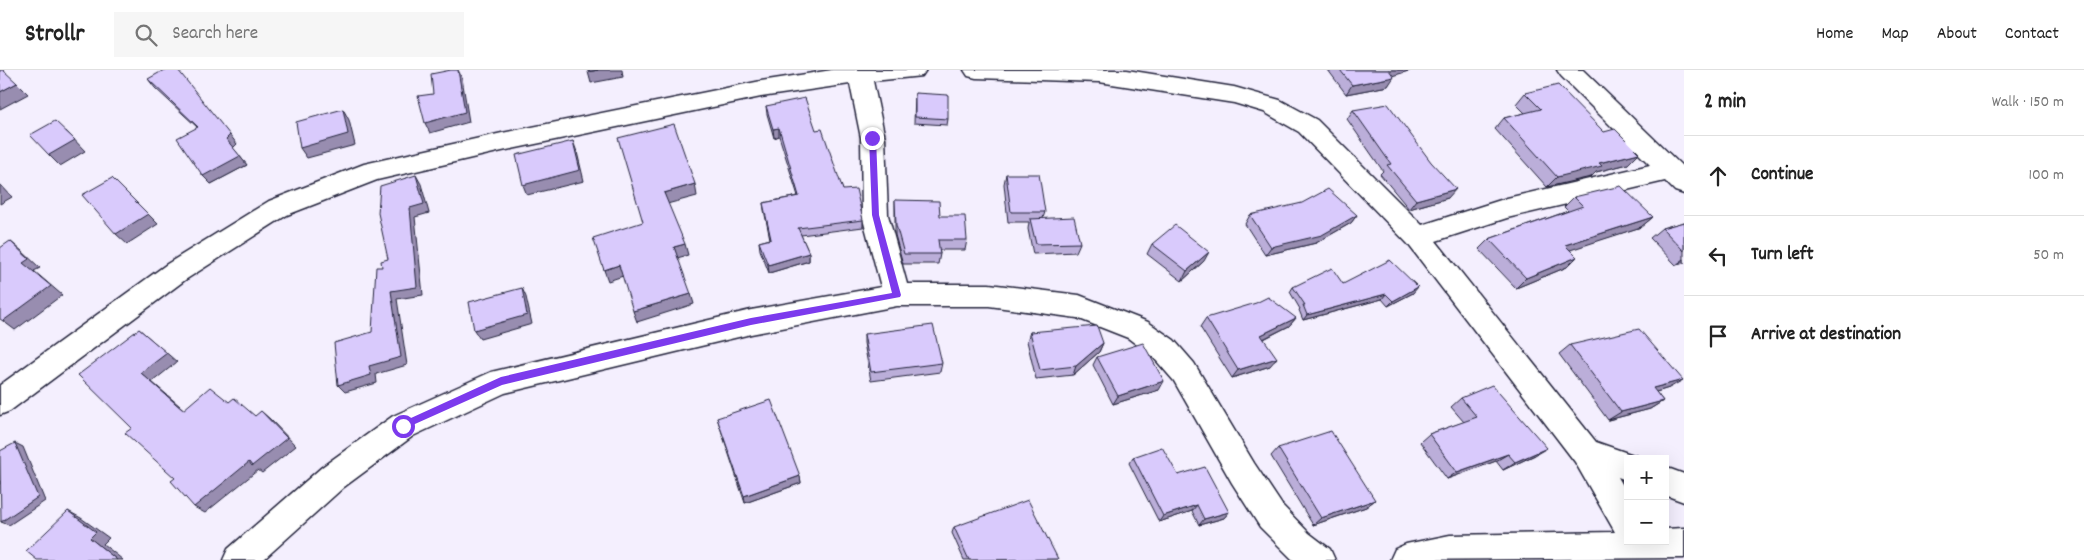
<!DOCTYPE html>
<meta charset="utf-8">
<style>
body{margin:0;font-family:Dekko,sans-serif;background:#f6f6f6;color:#222}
.controls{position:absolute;right:15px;bottom:15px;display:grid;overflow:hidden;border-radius:0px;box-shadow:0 5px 20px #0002}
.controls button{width:45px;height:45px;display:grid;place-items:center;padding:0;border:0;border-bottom:1px solid #e0e0e0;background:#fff;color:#222;font:25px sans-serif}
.stop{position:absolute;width:15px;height:15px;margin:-11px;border:4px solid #7c3aed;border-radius:50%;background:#fff}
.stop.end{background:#7c3aed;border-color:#fff;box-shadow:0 1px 5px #0008}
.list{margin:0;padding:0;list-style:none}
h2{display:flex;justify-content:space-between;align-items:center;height:65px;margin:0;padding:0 20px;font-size:21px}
h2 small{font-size:16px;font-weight:400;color:#767676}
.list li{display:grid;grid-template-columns:32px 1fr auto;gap:15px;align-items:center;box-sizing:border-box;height:80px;padding:0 20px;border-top:1px solid #e0e0e0}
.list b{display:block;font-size:19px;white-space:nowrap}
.list em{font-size:16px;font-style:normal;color:#767676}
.icon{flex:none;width:28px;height:28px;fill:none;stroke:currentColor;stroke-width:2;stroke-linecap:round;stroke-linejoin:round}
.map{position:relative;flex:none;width:1684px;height:490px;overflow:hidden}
header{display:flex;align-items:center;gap:30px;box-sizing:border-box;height:70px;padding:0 25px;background:#fff;border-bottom:1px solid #e0e0e0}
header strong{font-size:24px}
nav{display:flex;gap:28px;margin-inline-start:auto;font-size:18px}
.search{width:350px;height:45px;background:#f6f6f6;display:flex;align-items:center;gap:12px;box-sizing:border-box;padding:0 18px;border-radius:0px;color:#767676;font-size:19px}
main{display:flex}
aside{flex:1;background:#fff}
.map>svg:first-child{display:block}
</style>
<header>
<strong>Strollr</strong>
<div class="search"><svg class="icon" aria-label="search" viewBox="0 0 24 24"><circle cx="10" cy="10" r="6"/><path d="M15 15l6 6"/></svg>Search here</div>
<nav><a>Home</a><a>Map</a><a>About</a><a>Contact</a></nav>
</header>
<main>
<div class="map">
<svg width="1684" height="490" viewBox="0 0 1684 490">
<rect width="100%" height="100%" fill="#f4effe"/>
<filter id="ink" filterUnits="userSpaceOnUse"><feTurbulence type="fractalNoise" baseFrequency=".02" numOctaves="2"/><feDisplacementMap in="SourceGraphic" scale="10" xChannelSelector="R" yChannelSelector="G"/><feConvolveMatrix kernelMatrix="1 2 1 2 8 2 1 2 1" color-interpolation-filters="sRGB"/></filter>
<g filter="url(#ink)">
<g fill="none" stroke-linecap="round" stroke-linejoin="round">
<!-- minor casing -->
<g stroke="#22223b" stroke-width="3">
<g id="minor">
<polygon points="832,0 926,0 922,6 873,11 885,68 888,145 907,214 989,214 1079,225 1148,252 1174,270 1194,293 1254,393 1282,435 1309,463 1330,479 1335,490 1293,490 1260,457 1232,413 1174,311 1154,288 1128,268 1077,248 989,236 897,236 751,264 505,323 413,366 344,417 263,490 223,490 228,479 322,397 393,346 491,302 751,240 881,217 862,145 861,68 850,14 761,27 502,81 377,110 287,145 185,210 10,341 0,345 0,315 167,194 269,131 364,94 502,63 761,11"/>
<polygon points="964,0 1127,0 1234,17 1280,30 1317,50 1422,155 1507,128 1650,95 1561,6 1557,0 1583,0 1684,98 1684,124 1675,121 1665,111 1507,148 1436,171 1596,372 1639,387 1639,389 1628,389 1628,411 1618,407 1628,424 1628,471 1665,471 1665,459 1684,458 1684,488 1390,490 1395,479 1406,474 1450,465 1615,462 1575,392 1408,174 1299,62 1264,42 1234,33 1099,12 976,8 968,6"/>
<polygon points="1665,397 1684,404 1684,432 1665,425"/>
</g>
</g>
<!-- minor -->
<use href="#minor" fill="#fff" fill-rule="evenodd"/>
</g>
<!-- wall -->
<g fill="#bbaed9" stroke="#22223b">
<polygon points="1328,0 1412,0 1393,5 1388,16 1346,24"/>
<polygon points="148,9 237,74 233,78 247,95 211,114 203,106 197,57 155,18"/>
<polygon points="915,23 948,49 947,55 914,53"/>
<polygon points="1525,23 1604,62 1639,83 1628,94 1596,102 1591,107 1547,117 1495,59 1504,48 1525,43 1516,34"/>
<polygon points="766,36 816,60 843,120 863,150 863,157 801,165 809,183 809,191 769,203 760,180 759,172 770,169 764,140 763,133 798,126 779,66 774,68 767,44"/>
<polygon points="1353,40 1448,128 1409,139 1380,104 1383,101 1347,49"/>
<polygon points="1006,104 1045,142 1043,148 1080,173 1076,182 1033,184 1028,159 1029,152 1008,152 1004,114"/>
<polygon points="1574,127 1653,147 1641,157 1570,179 1567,197 1516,218 1479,179 1489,169 1568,141 1564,137"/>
<polygon points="895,130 940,146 967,170 965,180 939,180 940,184 938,194 903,194 895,165"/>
<polygon points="1250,145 1357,145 1351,153 1316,173 1265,185 1245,154"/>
<polygon points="1684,152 1684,193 1676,195 1650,168 1662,158"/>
<polygon points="1152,174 1204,191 1182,211 1147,184"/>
<polygon points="1343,214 1413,223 1388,236 1382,229 1303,250 1299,240 1300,239 1290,222 1293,217"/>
<polygon points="1206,248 1296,248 1289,256 1264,269 1270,296 1232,308 1200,257"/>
<polygon points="1030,262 1103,273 1099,282 1073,305 1036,309 1027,271"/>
<polygon points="864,264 942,293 940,302 871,311 864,273"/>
<polygon points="1570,275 1669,318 1656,322 1663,331 1650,339 1608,350 1559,284"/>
<polygon points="1097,287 1159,320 1113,334 1093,295"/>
<polygon points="1461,328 1535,385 1503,400 1496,391 1447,409 1420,372 1429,364 1464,352 1451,337"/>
<polygon points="717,348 800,406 801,413 745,433"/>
<polygon points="1278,378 1375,430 1366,437 1313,455 1271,386"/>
<polygon points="1133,387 1178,405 1229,442 1224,448 1199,455 1192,441 1159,452 1129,393"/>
<polygon points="954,457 1058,489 964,490 952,463"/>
</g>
<!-- shaded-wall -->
<g fill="#988db0" stroke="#22223b">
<polygon points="458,0 462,8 469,52 430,63 425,53"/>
<polygon points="598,0 622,0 623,7 591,13 588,2"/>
<polygon points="1388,0 1412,0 1382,9"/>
<polygon points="1394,7 1388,16 1346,24 1352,15"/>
<polygon points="17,13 28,24 0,39 0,22"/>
<polygon points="343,39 349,50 355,75 307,88 300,78"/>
<polygon points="779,58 779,66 774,68 773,59"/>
<polygon points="66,61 85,81 60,96 49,85"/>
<polygon points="230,65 237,74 233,78 247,95 211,114 203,106 226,69"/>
<polygon points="573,71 577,82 584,111 527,125 523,115"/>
<polygon points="1639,83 1628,94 1596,102 1591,107 1547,117 1557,107 1599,93"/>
<polygon points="416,105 421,114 429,143 415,147 423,225 397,229 407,295 376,304 377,313 345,322 338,315 369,296 391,221 410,138"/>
<polygon points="112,108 158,154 127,174 116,164"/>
<polygon points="0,114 12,127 0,134"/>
<polygon points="695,114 697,126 667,134 664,123"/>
<polygon points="1456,119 1448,128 1409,139 1416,130"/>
<polygon points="1357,145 1351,153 1316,173 1265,185 1271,177"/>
<polygon points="1653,147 1641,157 1555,185 1565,175"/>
<polygon points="10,171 22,181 40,198 34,201 62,225 15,260 3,251 23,193"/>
<polygon points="685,174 688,185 677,188 674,177"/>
<polygon points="1209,182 1204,191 1182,211 1187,201"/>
<polygon points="809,183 809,191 769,203 768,195"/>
<polygon points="1577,187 1567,197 1516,218 1526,208"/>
<polygon points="1684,189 1684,193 1676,195"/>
<polygon points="619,195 623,206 608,211 604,200"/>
<polygon points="1418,217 1413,223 1388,236 1393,231"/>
<polygon points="522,218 526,227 532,254 480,269 474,260"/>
<polygon points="691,224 694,234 637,252 633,241"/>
<polygon points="1386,224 1382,229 1303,250 1307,245"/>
<polygon points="1296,248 1289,256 1255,273 1261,265"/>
<polygon points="139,259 177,292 152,312 194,348 183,340 141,303"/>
<polygon points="1103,273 1099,282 1073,305 1076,296"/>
<polygon points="1277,288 1270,296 1232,308 1238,300"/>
<polygon points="1683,310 1669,318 1640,327 1653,318"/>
<polygon points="1164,311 1159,320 1113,334 1118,326"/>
<polygon points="1663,331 1650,339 1608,350 1621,342"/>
<polygon points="261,341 270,349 296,376 262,403 258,400 205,443 194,437"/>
<polygon points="15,373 23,377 45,431 9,455 1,452"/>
<polygon points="1547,378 1535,385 1503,400 1515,392"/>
<polygon points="1508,384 1496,391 1447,409 1457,402"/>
<polygon points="800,406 801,413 745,433 744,426"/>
<polygon points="1375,430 1366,437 1313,455 1321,448"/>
<polygon points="1197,435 1192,441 1159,452 1163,446"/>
<polygon points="68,441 81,448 109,468 103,474 123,490 117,490 90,468"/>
<polygon points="1229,442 1224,448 1199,455 1204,449"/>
</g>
<!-- building -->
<g fill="#d9cafc" stroke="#22223b">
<polygon points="0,0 3,0 17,13 0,22"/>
<polygon points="164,0 178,0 230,65 226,69 240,86 203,106 177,68 198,57 148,9"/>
<polygon points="451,0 458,0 465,42 425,53 418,26 433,24 431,4"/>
<polygon points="588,0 598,0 588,2"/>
<polygon points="1340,0 1389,0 1394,7 1352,15"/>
<polygon points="1558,15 1604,62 1615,59 1639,83 1599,93 1602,96 1557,107 1504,48 1541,39 1525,23"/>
<polygon points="915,23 948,25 948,49 915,47"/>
<polygon points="805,28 816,60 822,59 843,120 856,119 863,150 798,158 809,183 768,195 759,172 771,169 763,133 799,126 779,58 773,59 766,36"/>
<polygon points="1388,34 1431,92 1456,119 1416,130 1387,95 1391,94 1353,40"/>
<polygon points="343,39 348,64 300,78 296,52"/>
<polygon points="55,51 75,70 49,85 30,65"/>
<polygon points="674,54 695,114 664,123 685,174 674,177 691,224 633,241 619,195 604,200 593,168 643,152 618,68"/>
<polygon points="573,71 580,100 523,115 516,85"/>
<polygon points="1006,104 1039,104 1045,142 1011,142"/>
<polygon points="416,105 424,134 410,138 417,217 391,221 401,287 369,296 371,305 338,315 334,273 372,262 376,197 382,197 381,191 388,189 378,143 380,116"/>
<polygon points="112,108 148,144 116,164 82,125"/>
<polygon points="1621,116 1653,147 1565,175 1577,187 1526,208 1489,169 1583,136 1574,127"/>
<polygon points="1328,119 1357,145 1322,165 1271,177 1250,145 1302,133"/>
<polygon points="895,130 939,131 940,146 965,146 967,170 938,170 940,184 904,184 896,155"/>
<polygon points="1074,147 1080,173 1036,174 1030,149"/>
<polygon points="1684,152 1684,181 1662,158"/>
<polygon points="1175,155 1209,182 1187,201 1152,174"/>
<polygon points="10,171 29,189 23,193 51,216 3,251 0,249 0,178"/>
<polygon points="1390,190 1418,217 1393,231 1386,224 1307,245 1303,235 1305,235 1293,217 1332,198 1343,214"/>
<polygon points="522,218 527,245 474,260 469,232"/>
<polygon points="1268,227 1296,248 1261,265 1277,288 1238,300 1206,248 1256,233"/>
<polygon points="933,255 942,293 871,302 864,264"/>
<polygon points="1097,256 1103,273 1076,296 1040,300 1030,262"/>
<polygon points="139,259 167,283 141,303 183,340 210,317 229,332 234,328 255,346 261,341 287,368 252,396 249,392 194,437 171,411 175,408 125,363 132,358 78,305"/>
<polygon points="1639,259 1683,310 1653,318 1663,331 1621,342 1570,275"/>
<polygon points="1143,273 1164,311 1118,326 1097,287"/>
<polygon points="1492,315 1547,378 1515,392 1508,384 1457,402 1429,364 1477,347 1461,328"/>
<polygon points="771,330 800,406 744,426 717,348"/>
<polygon points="1331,361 1375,430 1321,448 1278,378"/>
<polygon points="15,373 38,427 1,452 0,381"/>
<polygon points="1162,377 1178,405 1205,397 1229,442 1204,449 1197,435 1163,446 1133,387"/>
<polygon points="1028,430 1058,489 969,490 954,457"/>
<polygon points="68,441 96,462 90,468 117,490 37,490 26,481"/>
</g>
</g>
<!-- route -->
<polygon fill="#7c3aed" points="872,65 876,68 879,145 901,225 900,227 751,255 502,315 406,358 400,358 400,353 501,307 751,248 892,223 872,145 869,68"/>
</svg>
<div class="controls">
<button>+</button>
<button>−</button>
</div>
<div class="stop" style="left:403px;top:356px"></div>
<div class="stop end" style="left:872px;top:68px"></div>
</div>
<aside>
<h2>2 min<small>Walk · 150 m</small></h2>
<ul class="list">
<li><svg class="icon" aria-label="ahead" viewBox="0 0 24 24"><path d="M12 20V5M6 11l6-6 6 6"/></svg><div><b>Continue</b></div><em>100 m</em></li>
<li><svg class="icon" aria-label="left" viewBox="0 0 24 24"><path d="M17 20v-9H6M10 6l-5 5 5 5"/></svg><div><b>Turn left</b></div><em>50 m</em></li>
<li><svg class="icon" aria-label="arrive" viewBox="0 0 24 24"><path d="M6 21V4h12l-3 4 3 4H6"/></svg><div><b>Arrive at destination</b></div></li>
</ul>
</aside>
</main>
